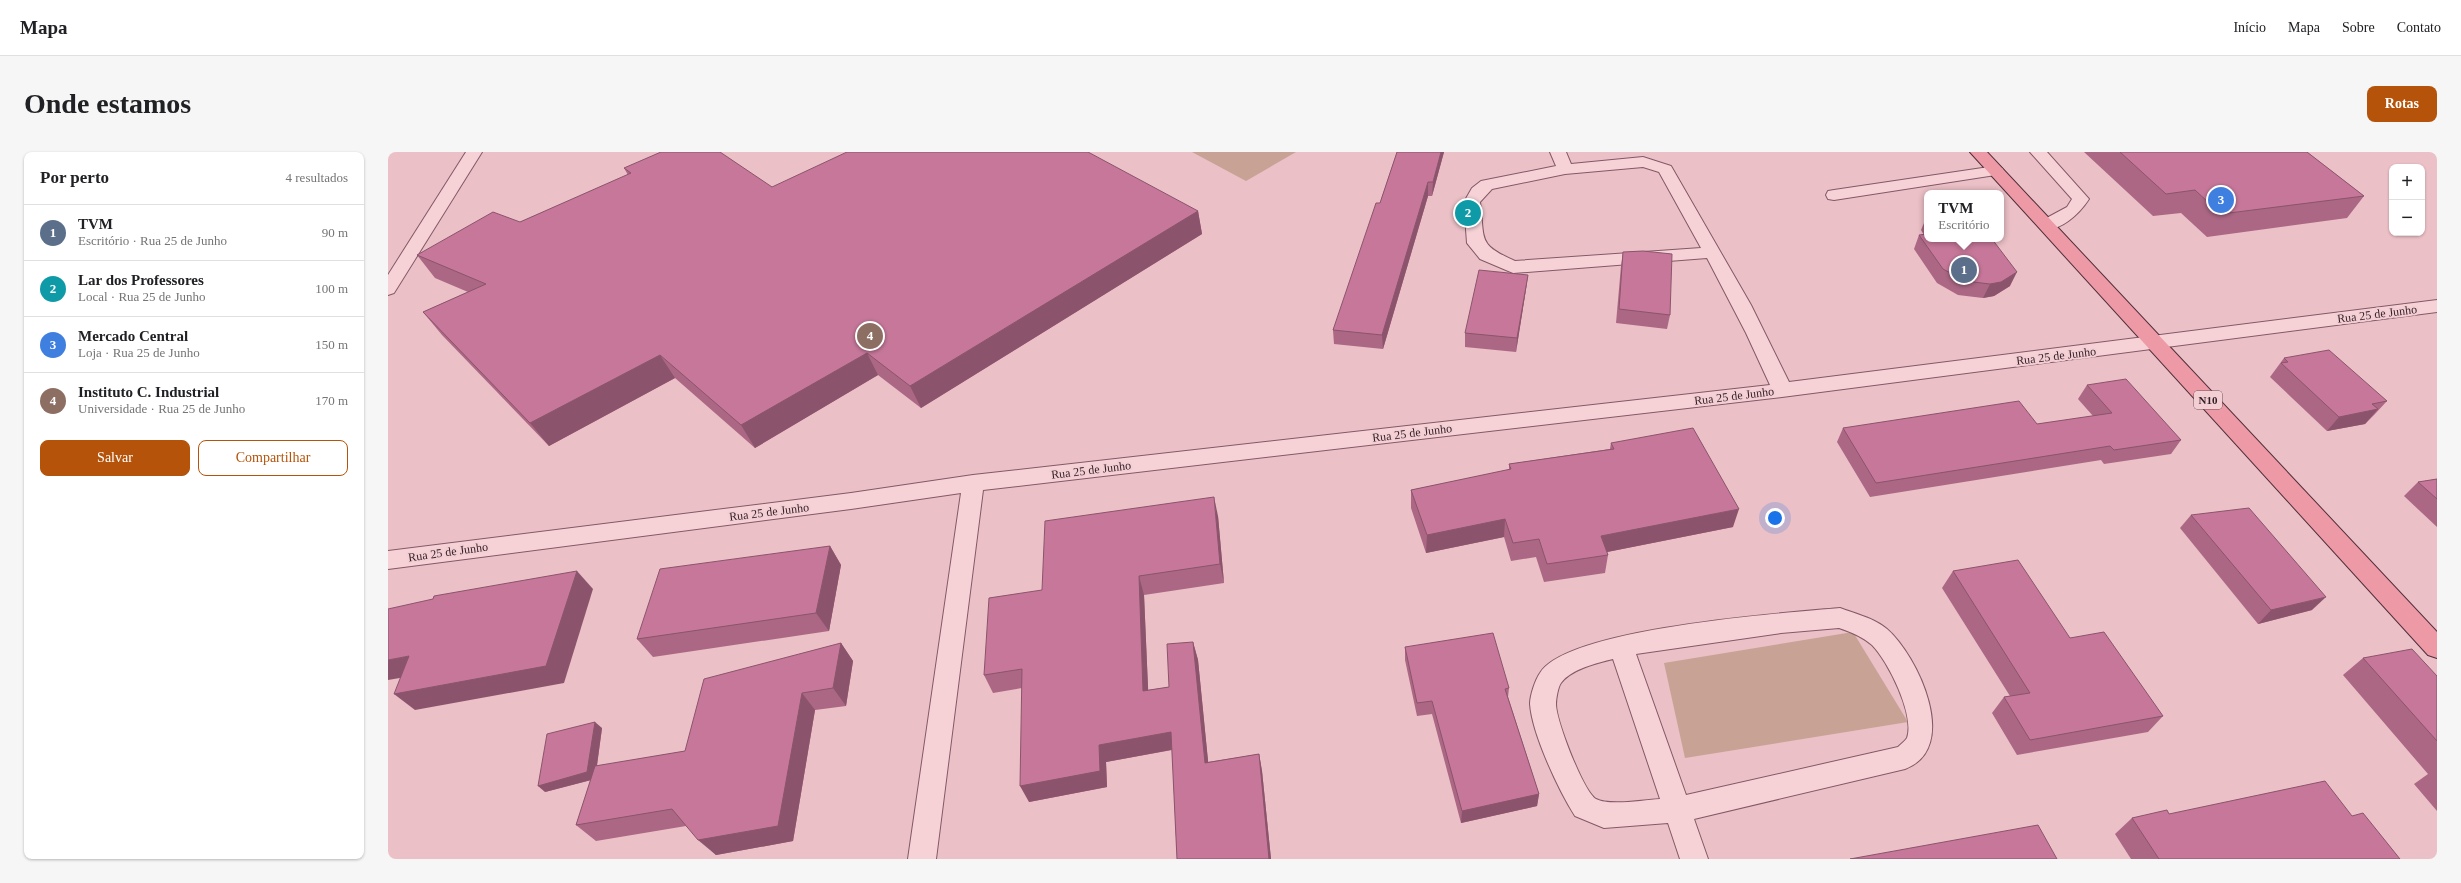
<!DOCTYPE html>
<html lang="pt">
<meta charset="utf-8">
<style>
body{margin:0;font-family:"Times New Roman",serif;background:#f6f6f6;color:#202124}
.controls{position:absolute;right:12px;top:12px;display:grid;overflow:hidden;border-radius:8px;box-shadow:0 1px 3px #0004}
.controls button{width:36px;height:36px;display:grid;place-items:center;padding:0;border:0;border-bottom:1px solid #e0e0e0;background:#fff;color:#202124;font:20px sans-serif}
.you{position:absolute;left:1387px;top:366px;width:14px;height:14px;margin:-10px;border:3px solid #fff;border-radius:50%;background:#1a73e8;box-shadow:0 0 0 6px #1a73e833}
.badge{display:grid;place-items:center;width:26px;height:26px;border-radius:50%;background:#b45309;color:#fff;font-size:13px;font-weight:700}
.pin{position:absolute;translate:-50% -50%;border:2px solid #fff;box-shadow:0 1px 4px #0006}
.popup{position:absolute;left:1536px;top:38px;width:80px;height:52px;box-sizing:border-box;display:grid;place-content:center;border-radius:8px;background:#fff;filter:drop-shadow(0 1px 3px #0005);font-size:13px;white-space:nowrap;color:#757577}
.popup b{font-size:15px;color:#202124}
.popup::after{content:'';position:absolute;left:50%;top:100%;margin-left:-8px;border:8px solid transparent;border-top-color:#fff}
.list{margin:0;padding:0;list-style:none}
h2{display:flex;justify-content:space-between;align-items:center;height:52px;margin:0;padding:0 16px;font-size:17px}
h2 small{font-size:13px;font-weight:400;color:#757577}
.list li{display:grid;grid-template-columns:26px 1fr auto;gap:12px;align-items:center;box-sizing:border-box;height:56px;padding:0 16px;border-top:1px solid #e0e0e0}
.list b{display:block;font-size:15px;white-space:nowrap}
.list p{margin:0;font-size:13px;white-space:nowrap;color:#757577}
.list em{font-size:13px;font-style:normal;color:#757577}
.actions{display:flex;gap:8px;padding:12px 16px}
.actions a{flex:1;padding:9px 0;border:1px solid #b45309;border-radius:8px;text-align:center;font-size:14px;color:#b45309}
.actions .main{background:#b45309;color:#fff}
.map{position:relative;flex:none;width:2049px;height:707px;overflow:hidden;border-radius:8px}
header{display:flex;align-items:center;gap:24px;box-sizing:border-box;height:56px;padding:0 20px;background:#fff;border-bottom:1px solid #e0e0e0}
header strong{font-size:19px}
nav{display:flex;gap:22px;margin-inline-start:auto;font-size:14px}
.intro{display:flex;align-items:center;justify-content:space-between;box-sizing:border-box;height:96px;padding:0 24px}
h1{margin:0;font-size:28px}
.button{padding:10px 18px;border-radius:8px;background:#b45309;color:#fff;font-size:14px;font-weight:700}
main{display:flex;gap:24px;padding:0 24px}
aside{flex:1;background:#fff;border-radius:8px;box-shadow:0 1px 3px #0004}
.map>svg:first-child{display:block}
</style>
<header>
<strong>Mapa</strong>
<nav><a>Início</a><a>Mapa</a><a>Sobre</a><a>Contato</a></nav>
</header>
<div class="intro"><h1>Onde estamos</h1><a class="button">Rotas</a></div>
<main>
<aside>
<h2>Por perto<small>4 resultados</small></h2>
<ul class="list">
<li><span class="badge" style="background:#5c6f8a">1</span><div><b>TVM</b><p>Escritório · Rua 25 de Junho</p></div><em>90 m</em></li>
<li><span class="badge" style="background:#0f9aa8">2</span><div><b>Lar dos Professores</b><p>Local · Rua 25 de Junho</p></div><em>100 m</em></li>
<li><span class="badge" style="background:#3f7fe0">3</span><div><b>Mercado Central</b><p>Loja · Rua 25 de Junho</p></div><em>150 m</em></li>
<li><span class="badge" style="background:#8d6e63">4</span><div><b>Instituto C. Industrial</b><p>Universidade · Rua 25 de Junho</p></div><em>170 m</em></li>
</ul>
<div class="actions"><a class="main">Salvar</a><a>Compartilhar</a></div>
</aside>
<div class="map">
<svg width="2049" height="707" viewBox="0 0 2049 707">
<rect width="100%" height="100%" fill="#ebc0c6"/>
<!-- green -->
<g fill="#c8a295">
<polygon points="804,0 908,0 858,29"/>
<polygon points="1465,480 1520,570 1297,606 1276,511"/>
</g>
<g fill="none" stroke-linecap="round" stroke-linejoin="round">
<!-- minor casing -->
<g stroke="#825966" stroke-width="2">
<g id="minor">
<polygon points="78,0 94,0 6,141 0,143 0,123"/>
<path d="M1162 0H1178L1183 12 1255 5 1283 14 1363 153 1401 230 2049 148V160L1394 245 595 338 548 707H520L573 341 463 357 0 417V399L463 341 585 323 1382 233 1358 181 1319 106 1125 121 1092 107 1079 91 1076 50 1084 36 1093 29 1168 14ZM1255 15 1271 20 1313 96 1127 109C1089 92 1097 89 1092 50L1104 37 1177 22Z"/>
<path d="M1642 0H1659L1701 47C1692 61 1672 81 1653 77L1650 73 1653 69 1679 55 1684 47Z"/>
<polygon points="1608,14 1614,16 1616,19 1614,22 1446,48 1440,47 1438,43 1440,39 1446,38"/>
<path d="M1452 456C1468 462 1486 466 1499 477 1530 504 1573 596 1517 617L1306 667 1320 707H1292L1280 671 1216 676 1187 664C1171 639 1144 582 1142 552 1142 544 1147 528 1152 521 1179 476 1397 461 1452 456ZM1451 476C1463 480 1475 485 1484 493 1500 509 1527 563 1519 586 1517 589 1513 592 1510 595L1298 643 1248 502 1393 481ZM1225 507 1272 647C1256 648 1221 654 1208 647 1195 639 1168 568 1168 552 1168 547 1170 535 1173 531 1183 517 1209 511 1225 507Z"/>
</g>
</g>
<!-- major casing -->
<g stroke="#502d3b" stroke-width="2">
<polygon id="major" points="1582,0 1599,0 2049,480 2049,506 2040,503"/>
</g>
<!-- minor -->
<use href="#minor" fill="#f6d2d7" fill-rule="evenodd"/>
<!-- major -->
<use href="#major" fill="#ed99a6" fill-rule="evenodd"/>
</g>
<!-- wall -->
<g fill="#ab6784">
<polygon points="1009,0 1056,0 1044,44 1040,44 995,197 946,192 945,178 992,51"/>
<polygon points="1696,0 1919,0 1976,44 1959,66 1819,85 1793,61 1765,64"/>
<polygon points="236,16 384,35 810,59 814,82 533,256 490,223 367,296 287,226 161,294 54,183 35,160 80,140 47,126 29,103 132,70 240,23"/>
<polygon points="1539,64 1539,87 1622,134 1606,144 1595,146 1570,143 1549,131 1526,97 1531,83 1536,83 1533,78"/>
<polygon points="1235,100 1282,163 1279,177 1228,171 1233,114"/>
<polygon points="1140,123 1138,137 1128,200 1077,195 1077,181"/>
<polygon points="1896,206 1999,249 1986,263 1977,272 1939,279 1882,225"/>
<polygon points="1699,233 1793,288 1783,302 1716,312 1713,308 1482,345 1449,290 1455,276 1649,272 1705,264 1690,247"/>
<polygon points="1223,291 1345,375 1219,400 1220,403 1217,421 1156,430 1148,405 1123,409 1116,385 1038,401 1023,356 1023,338 1121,318 1121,312 1222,297"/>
<polygon points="2049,327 2049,375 2016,344 2030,330"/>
<polygon points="1803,363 1924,458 1870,472 1792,376"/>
<polygon points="830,364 836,431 756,443 760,538 781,535 805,490 810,508 820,610 871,602 874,619 883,707 789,707 784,598 718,610 719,635 641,650 634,536 605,541 596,523 654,438"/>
<polygon points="442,394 453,413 441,479 265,505 249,487"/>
<polygon points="1565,419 1682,486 1775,564 1760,580 1629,603 1604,561 1616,545 1622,544 1554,436"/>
<polygon points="453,491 465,509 458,554 427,558 405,689 328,703 298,674 208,689 188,673 203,628 157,640 214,576 209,614 297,599"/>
<polygon points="1017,495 1121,536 1120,545 1151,642 1149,654 1073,671 1044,562 1029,564 1017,508"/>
<polygon points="1975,506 2049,524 2049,659 2026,632 2040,622 1955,523"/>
<polygon points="1781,662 1964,664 2012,707 1743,707 1727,682 1744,666"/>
</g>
<!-- shaded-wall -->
<g fill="#8b546c">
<polygon points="1053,0 1056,0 1044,44 1045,30"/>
<polygon points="1040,30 1040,44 995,197 994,183"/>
<polygon points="810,59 814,82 533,256 522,234"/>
<polygon points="1629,120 1622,134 1606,144 1595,146 1602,132"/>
<polygon points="1140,123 1138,137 1128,200 1129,186"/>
<polygon points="479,201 490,223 367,296 353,273"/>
<polygon points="272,203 287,226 161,294 142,271"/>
<polygon points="1990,257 1977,272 1939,279 1951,265"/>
<polygon points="826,345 830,364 836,431 832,412"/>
<polygon points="1351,357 1345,375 1209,402 1213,384"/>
<polygon points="1117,367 1116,385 1038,401 1039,383"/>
<polygon points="442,394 453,413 441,479 428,461"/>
<polygon points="189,419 205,437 176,531 27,558 6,542"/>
<polygon points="751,424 756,443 761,557 755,539"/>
<polygon points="1938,445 1924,458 1870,472 1883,458"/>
<polygon points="805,490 810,508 822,628 817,611"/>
<polygon points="453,491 465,509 458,554 445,536"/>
<polygon points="21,504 41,521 0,528 0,508"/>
<polygon points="414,541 427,558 405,689 328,703 310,688"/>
<polygon points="207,570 214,576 207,627 157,640 150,634"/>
<polygon points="783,580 788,597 718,610 719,635 641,650 632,634 711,593"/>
<polygon points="871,602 874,619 883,707 881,707"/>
<polygon points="1151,642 1149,654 1073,671 1074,659"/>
</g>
<!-- building -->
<g fill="#c7789a" stroke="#8b546c">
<polygon points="273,0 332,0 384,35 459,0 700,0 810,59 522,234 479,201 353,273 272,203 142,271 35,160 98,132 29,103 105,60 132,70 243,21 236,16"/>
<polygon points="1009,0 1053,0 1045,30 1040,30 994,183 945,178 988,51 992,51"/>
<polygon points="1732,0 1919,0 1976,44 1833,62 1807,38 1778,42"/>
<polygon points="1539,82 1539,87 1604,87 1629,120 1613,130 1602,132 1577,129 1555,117 1531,83"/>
<polygon points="1255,99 1284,102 1282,163 1231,157 1235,100"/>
<polygon points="1091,118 1140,123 1129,186 1077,181"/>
<polygon points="1941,198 1999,249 1984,252 1990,257 1951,265 1893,211 1900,210 1896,206"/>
<polygon points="1738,227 1793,288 1726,298 1722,294 1488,331 1455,276 1631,249 1649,272 1724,261 1699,233"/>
<polygon points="1305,276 1351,357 1213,384 1220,403 1159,412 1151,387 1125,391 1117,367 1039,383 1023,338 1123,317 1121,312 1226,297 1223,291"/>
<polygon points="2049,327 2049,347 2030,330"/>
<polygon points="826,345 832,412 751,424 755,539 781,535 779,492 805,490 817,611 871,602 881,707 789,707 783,580 711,593 712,619 632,634 634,517 596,523 601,446 654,438 657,369"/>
<polygon points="1861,356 1938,445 1883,458 1803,363"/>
<polygon points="442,394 428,461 249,487 272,417"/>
<polygon points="1630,408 1682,486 1716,480 1775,564 1642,588 1616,545 1642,541 1565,419"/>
<polygon points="189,419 158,514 6,542 21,504 0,508 0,457 45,447 46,444"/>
<polygon points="1105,481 1121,536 1117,537 1151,642 1074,659 1044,549 1029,551 1017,495"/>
<polygon points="453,491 445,536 414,541 390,674 310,688 284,657 188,673 207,614 297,599 316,527"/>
<polygon points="2024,497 2049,524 2049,589 1975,506"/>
<polygon points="207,570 199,620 150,634 159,582"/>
<polygon points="1937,629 1964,664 1975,661 2012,707 1771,707 1744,666 1779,658 1781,662"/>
<polygon points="1650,673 1669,707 1462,707"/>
</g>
<g text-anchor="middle" stroke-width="4" stroke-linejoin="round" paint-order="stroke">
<!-- shield labels -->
<rect fill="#f3cfd4" stroke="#6d525a" stroke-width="1" x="1806" y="239" width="28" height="18" rx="3"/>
<g font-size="11" font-weight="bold" fill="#331d25">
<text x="1820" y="252">N10</text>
</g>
<!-- street labels -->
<g font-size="12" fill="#331d25" stroke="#f3cfd4">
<text transform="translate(1989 162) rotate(-7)" y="4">Rua 25 de Junho</text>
<text transform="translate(1668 204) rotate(-7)" y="4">Rua 25 de Junho</text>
<text transform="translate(1346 244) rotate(-7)" y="4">Rua 25 de Junho</text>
<text transform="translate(1024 281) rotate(-7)" y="4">Rua 25 de Junho</text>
<text transform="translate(703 318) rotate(-7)" y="4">Rua 25 de Junho</text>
<text transform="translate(381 360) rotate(-7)" y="4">Rua 25 de Junho</text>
<text transform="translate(60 400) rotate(-8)" y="4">Rua 25 de Junho</text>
</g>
</g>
</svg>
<div class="controls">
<button>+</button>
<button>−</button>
</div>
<div class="you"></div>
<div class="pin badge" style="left:1576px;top:118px;background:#5c6f8a">1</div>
<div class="popup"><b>TVM</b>Escritório</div>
<div class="pin badge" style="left:1080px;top:61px;background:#0f9aa8">2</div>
<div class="pin badge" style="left:1833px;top:48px;background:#3f7fe0">3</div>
<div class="pin badge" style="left:482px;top:184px;background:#8d6e63">4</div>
</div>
</main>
